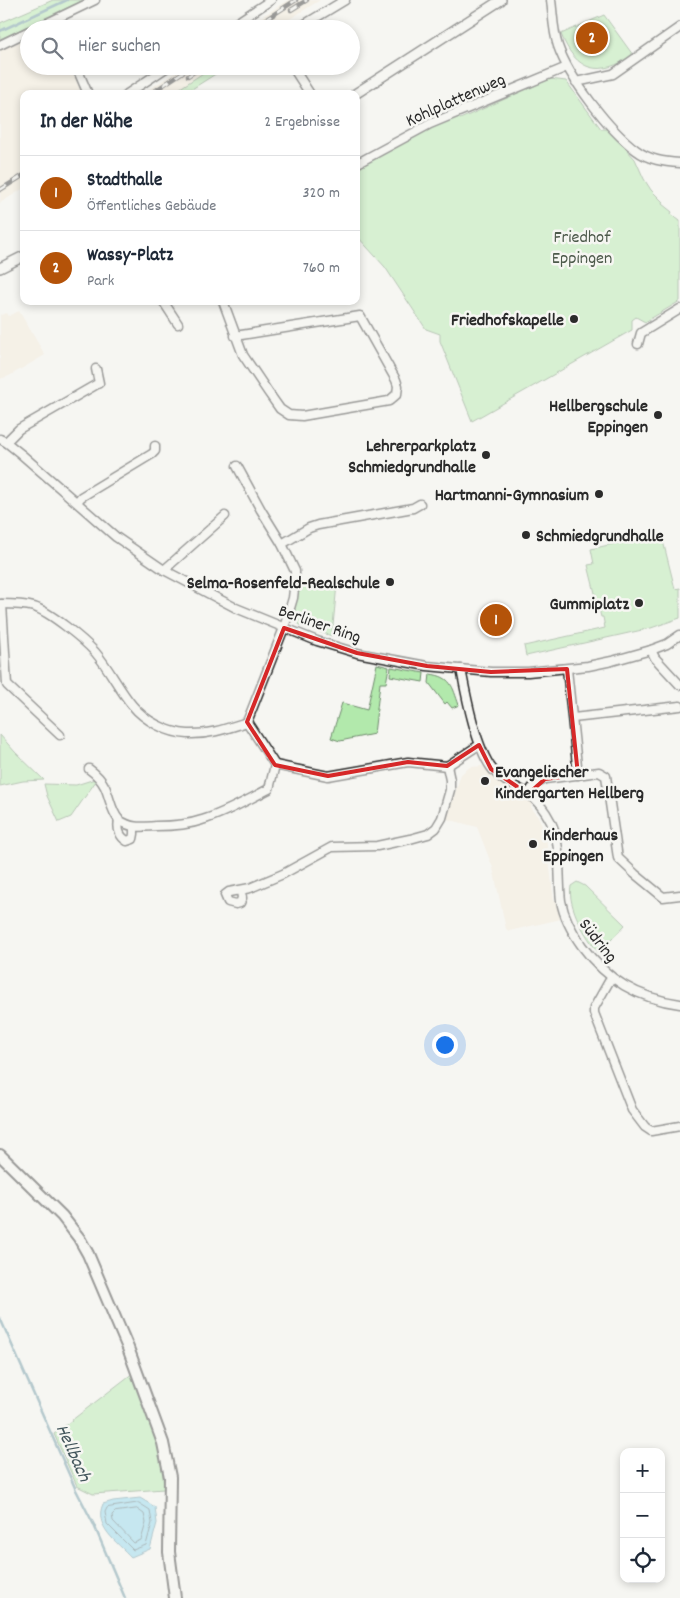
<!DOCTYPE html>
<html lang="de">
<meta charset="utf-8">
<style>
body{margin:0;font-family:Dekko,sans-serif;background:#f6f6f7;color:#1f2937}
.controls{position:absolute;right:15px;bottom:15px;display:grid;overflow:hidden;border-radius:10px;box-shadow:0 2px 8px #0003}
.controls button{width:45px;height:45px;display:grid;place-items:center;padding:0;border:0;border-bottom:1px solid #e0e1e3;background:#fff;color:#1f2937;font:25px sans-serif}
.you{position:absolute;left:444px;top:1044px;width:18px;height:18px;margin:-12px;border:4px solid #fff;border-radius:50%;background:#1a73e8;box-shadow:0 0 0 8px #1a73e833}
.badge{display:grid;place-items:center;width:32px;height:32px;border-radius:50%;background:#b45309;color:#fff;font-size:16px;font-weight:700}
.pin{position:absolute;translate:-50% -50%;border:2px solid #fff;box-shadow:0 1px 5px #0006}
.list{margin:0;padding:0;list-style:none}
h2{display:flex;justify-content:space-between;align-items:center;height:65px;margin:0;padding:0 20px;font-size:21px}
h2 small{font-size:16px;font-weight:400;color:#747a83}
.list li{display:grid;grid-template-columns:32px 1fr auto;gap:15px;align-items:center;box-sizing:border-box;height:75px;padding:0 20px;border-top:1px solid #e0e1e3}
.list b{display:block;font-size:19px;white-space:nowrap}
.list p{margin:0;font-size:16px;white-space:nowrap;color:#747a83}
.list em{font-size:16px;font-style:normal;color:#747a83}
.icon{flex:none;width:28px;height:28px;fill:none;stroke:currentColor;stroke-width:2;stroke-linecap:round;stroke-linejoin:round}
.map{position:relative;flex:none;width:680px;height:1598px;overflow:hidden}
.search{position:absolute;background:#fff;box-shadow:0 2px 8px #0003;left:20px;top:20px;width:340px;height:55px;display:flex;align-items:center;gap:12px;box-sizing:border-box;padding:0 18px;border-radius:28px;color:#747a83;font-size:19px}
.panel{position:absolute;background:#fff;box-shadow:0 2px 8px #0003;left:20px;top:90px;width:340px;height:215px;border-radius:10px}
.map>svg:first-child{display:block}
</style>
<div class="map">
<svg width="680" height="1598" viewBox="0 0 680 1598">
<rect width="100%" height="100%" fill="#f6f6f2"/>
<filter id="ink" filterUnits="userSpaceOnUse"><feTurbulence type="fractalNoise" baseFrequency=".02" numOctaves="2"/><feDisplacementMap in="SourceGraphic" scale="10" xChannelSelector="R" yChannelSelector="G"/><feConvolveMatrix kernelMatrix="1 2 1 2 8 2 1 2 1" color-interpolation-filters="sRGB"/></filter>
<g filter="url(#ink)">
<!-- built -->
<g fill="#f3ead9">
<polygon points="288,0 320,0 274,29 243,29"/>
<polygon points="29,37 29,66 70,66 82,94 24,94 24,188 0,203 0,50"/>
<polygon points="185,66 214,66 171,94 142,94"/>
<polygon points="19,311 45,355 9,376 0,379 0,314 1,315 6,313 9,316"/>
<polygon points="483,766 497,780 524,796 532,804 531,807 539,818 546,836 554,901 556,901 561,919 509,931 506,929 493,868 477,827 447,819 461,774 470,767"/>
</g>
<!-- green -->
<g fill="#b2e9ac" stroke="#6e8a6c">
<polygon points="53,0 84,0 0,39 0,23"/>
<path d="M604 15 633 55C600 78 576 72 561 34Z"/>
<polygon points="214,66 228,66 184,94 171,94"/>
<polygon points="550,79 566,81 599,126 601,129 608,129 635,159 644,179 651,190 663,202 662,204 672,212 671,214 680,221 680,301 645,322 636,317 632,320 632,330 472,421 440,341 440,334 426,329 385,267 357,236 356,168 435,125 459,116 460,119"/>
<polygon points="661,533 675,589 680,588 680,618 651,628 526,656 524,646 605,628 603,617 601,617 588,565 594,564 591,549"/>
<path d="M337 584 332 636 299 625C290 615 298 597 301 585Z"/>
<polygon points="377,664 389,667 386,683 380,683 374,734 340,741 331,738 342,703 367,710"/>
<polygon points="391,667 424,673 423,682 390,676"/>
<path d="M430 674C452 677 452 686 459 705L452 708 447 702 445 704 429 683Z"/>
<polygon points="0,735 15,752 44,780 23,781 0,786"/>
<polygon points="95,779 96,781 71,817 59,822 47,796 44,784 76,785"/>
<path d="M577 882 585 886 625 925 599 953C586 937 567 907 571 886Z"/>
<polygon points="133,1373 153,1426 161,1453 164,1489 93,1494 77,1486 54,1434"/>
</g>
<!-- water -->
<path fill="#8cd5ed" stroke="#65919f" d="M140 1498 155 1507 157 1523 150 1549 131 1557C117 1542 93 1526 103 1504L113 1501Z"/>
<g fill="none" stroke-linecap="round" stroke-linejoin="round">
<!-- shore -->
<g stroke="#526f79" stroke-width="1">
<polygon points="139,1503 150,1510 152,1523 146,1545 133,1550 107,1524 105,1512 107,1508"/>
<polygon points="137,1509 144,1514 146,1523 141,1540 134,1543 113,1521 112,1515 115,1512"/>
</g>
<!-- stream -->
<g stroke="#65919f" stroke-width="2.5">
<polyline points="0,31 67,0"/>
<polyline points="0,1318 76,1490 94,1525 125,1598"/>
</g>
<!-- minor casing -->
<g stroke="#2b2b2b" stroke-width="11">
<g id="minor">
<path d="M551 0C553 15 553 31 558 46 569 78 609 130 636 150 649 160 664 162 680 163"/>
<polyline points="50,22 57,29"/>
<polyline points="35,29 95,0"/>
<polyline points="227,29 271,0"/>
<polyline points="297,29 345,0"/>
<polyline points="0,45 29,31"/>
<polyline points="76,66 88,94"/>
<polyline points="292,66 310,94"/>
<polyline points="576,82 613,74 680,27"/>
<polyline points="127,94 169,66"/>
<polyline points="356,164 430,124 567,67"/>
<polyline points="163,301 178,324"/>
<polyline points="223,301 243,355 268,392 280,409 289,415 302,416 389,401 397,394 398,386 396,380 360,316 235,336"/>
<polyline points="638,344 641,333 680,309"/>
<polyline points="0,439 6,442 21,454 116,537 164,570 236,608 317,641 357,653 427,666 491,672 528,672 588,666 612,661 651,650 667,644 680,635"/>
<polyline points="6,442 19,429 99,383 96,369"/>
<polyline points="77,502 81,497 152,454 155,451 155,446"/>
<polyline points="282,544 309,528 318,525 413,508 420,504"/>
<polyline points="164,570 225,516"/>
<path d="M0 604C12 604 23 604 34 607 50 612 83 639 95 652 109 668 118 688 132 705 145 721 168 733 188 734 209 735 228 728 247 722L284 628 293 598 295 580V571L282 544 261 510 237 466"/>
<polyline points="2,604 7,685 60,735"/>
<polyline points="651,650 655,658 680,685"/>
<path d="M461 669C466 695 476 749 493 770 502 781 515 786 527 793 537 800 546 812 551 822 562 846 558 876 561 901 564 918 572 932 582 946 607 980 637 998 680 1004"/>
<polyline points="567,669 578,775"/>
<polyline points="573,718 680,706"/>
<polyline points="247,722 275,765 328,776 408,762 447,766 479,745"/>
<path d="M89 769C96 774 101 779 105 787 110 798 111 811 119 820"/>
<polyline points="528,794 535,784 545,779 599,772 606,776 618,858 635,874 663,897 680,895"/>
<path d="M134 827V834L133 839 127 841C120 837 117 829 119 820 133 829 141 827 156 826 171 826 188 825 202 820 226 813 247 800 269 789L275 765"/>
<polyline points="241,891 242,898 240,903 236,904 228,902 225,895 229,892 250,888 283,874 332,847 377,846 410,839 428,834 436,828 442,818 450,790 450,780 447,766"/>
<polyline points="611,978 594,1008 594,1013 632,1110 645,1127 651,1131 680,1126"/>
</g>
</g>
<!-- tertiary casing -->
<g stroke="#2b2b2b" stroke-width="12">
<g id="tertiary">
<polyline points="355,94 501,0"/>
<polyline points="0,268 24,256"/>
</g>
</g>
<!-- secondary casing -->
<g stroke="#2b2b2b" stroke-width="14">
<polyline id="secondary" points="0,1155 62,1216 79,1238 88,1254 128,1348 163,1443 170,1477 169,1552 175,1598"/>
</g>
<!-- minor -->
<use href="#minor" stroke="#f6f6f2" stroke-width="8"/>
<!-- tertiary -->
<use href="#tertiary" stroke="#f6f6f2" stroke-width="9"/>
<!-- secondary -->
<use href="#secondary" stroke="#f6f6f2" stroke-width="10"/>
<!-- rail casing -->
<g stroke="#2b2b2b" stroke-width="4.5">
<g id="rail">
<polyline points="291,10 307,0"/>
<polyline points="251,29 296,0"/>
<polyline points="188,76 203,66"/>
<polyline points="150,94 192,66"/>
<polyline points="0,190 24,175"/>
</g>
</g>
<!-- rail -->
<use href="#rail" stroke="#f6f6f2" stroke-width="2.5" stroke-dasharray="8" stroke-linecap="butt"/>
</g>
</g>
<!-- marked area -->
<path d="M0 0H680V1598H0ZM284 628 357 653 427 666 491 672 567 669 578 775 545 779 528 794 491 769 479 745 447 766 408 762 328 776 275 765 247 722Z" fill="#f6f6f2" fill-opacity=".55" fill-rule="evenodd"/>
<path fill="none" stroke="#d62828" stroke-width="4" stroke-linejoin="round" d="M284 628 357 653 427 666 491 672 567 669 578 775 545 779 528 794 491 769 479 745 447 766 408 762 328 776 275 765 247 722Z"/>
<!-- markers -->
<g fill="#2b2b2b" stroke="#f6f6f2" stroke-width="2">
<circle cx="574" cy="319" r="5"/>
<circle cx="658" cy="415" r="5"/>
<circle cx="486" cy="455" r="5"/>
<circle cx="599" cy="494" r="5"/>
<circle cx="526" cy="535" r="5"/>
<circle cx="390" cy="582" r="5"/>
<circle cx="639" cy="603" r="5"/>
<circle cx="485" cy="781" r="5"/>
<circle cx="533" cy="844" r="5"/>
</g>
<g text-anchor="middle" stroke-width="5" stroke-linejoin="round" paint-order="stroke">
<!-- street labels -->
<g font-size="18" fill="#2b2b2b" stroke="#f6f6f2">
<text transform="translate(455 99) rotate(-24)" y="6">Kohlplattenweg</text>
<text transform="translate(320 623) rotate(19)" y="6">Berliner Ring</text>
<text transform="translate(599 940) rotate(52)" y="6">Südring</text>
</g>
<!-- park labels -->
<g font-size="18" fill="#4d5a4b" stroke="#f6f6f2">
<text x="582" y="242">Friedhof<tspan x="582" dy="21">Eppingen</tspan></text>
</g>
<!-- poi labels -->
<g font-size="18" font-weight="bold" fill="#2b2b2b" stroke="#f6f6f2" text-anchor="end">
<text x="564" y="325">Friedhofskapelle</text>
<text x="648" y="411">Hellbergschule<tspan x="648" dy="21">Eppingen</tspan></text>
<text x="476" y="451">Lehrerparkplatz<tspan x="476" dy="21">Schmiedgrundhalle</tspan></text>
<text x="589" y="500">Hartmanni-Gymnasium</text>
<text x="536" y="541" text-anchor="start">Schmiedgrundhalle</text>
<text x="380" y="588">Selma-Rosenfeld-Realschule</text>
<text x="629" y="609">Gummiplatz</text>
<text x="495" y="777" text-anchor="start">Evangelischer<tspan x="495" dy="21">Kindergarten Hellberg</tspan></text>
<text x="543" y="840" text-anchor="start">Kinderhaus<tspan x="543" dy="21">Eppingen</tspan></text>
</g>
<!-- water labels -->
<g font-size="19" font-style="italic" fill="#43565c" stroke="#f6f6f2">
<text transform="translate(75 1452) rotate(66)" y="7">Hellbach</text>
</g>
</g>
</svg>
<div class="controls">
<button>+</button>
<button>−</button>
<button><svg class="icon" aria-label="locate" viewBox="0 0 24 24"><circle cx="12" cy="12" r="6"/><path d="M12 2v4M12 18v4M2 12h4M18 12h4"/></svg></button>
</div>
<div class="you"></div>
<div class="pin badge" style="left:496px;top:620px">1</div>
<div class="pin badge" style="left:592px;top:38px">2</div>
<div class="search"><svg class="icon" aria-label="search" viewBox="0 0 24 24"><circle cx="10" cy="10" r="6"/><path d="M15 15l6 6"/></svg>Hier suchen</div>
<section class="panel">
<h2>In der Nähe<small>2 Ergebnisse</small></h2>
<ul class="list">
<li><span class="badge">1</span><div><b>Stadthalle</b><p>Öffentliches Gebäude</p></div><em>320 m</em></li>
<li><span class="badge">2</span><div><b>Wassy-Platz</b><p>Park</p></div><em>760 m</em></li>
</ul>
</section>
</div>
